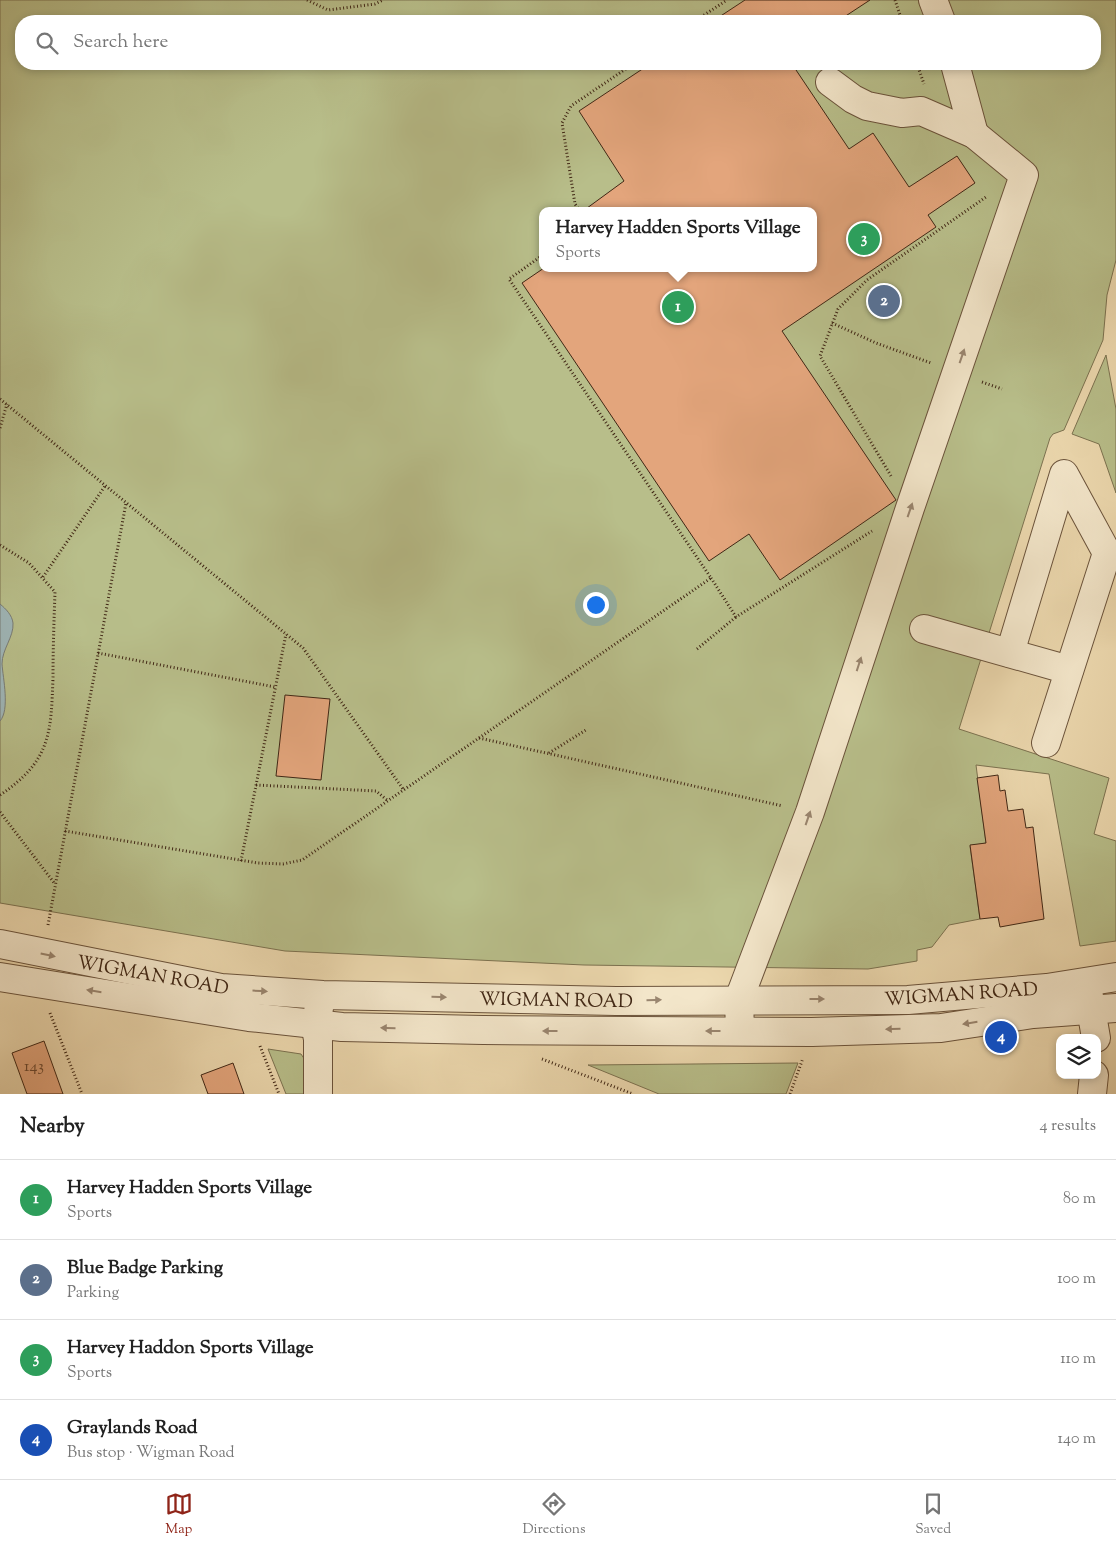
<!DOCTYPE html>
<meta charset="utf-8">
<style>
body{margin:0;font-family:"Sorts Mill Goudy",serif;background:#f2f2f2;color:#222}
.controls{position:absolute;right:15px;bottom:15px;display:grid;overflow:hidden;border-radius:10px;box-shadow:0 2px 8px #0003}
.controls button{width:45px;height:45px;display:grid;place-items:center;padding:0;border:0;border-bottom:1px solid #e0e0e0;background:#fff;color:#222;font:25px sans-serif}
.you{position:absolute;left:595px;top:604px;width:18px;height:18px;margin:-12px;border:4px solid #fff;border-radius:50%;background:#1a73e8;box-shadow:0 0 0 8px #1a73e833}
.badge{display:grid;place-items:center;width:32px;height:32px;border-radius:50%;background:#8f2418;color:#fff;font-size:16px;font-weight:700}
.pin{position:absolute;translate:-50% -50%;border:2px solid #fff;box-shadow:0 1px 5px #0006}
.popup{position:absolute;left:539px;top:207px;width:278px;height:65px;box-sizing:border-box;display:grid;place-content:center;border-radius:10px;background:#fff;filter:drop-shadow(0 1px 4px #0005);font-size:16px;white-space:nowrap;color:#767676}
.popup b{font-size:19px;color:#222}
.popup::after{content:'';position:absolute;left:50%;top:100%;margin-left:-10px;border:10px solid transparent;border-top-color:#fff}
.list{margin:0;padding:0;list-style:none}
h2{display:flex;justify-content:space-between;align-items:center;height:65px;margin:0;padding:0 20px;font-size:21px}
h2 small{font-size:16px;font-weight:400;color:#767676}
.list li{display:grid;grid-template-columns:32px 1fr auto;gap:15px;align-items:center;box-sizing:border-box;height:80px;padding:0 20px;border-top:1px solid #e0e0e0}
.list b{display:block;font-size:19px;white-space:nowrap}
.list p{margin:0;font-size:16px;white-space:nowrap;color:#767676}
.list em{font-size:16px;font-style:normal;color:#767676}
.icon{flex:none;width:28px;height:28px;fill:none;stroke:currentColor;stroke-width:2;stroke-linecap:round;stroke-linejoin:round}
.map{position:relative;flex:none;width:1116px;height:1094px;overflow:hidden}
.search{position:absolute;background:#fff;box-shadow:0 2px 8px #0003;left:15px;right:15px;top:15px;height:55px;display:flex;align-items:center;gap:12px;box-sizing:border-box;padding:0 18px;border-radius:20px;color:#767676;font-size:19px}
.sheet{height:385px;background:#fff}
nav{display:flex;justify-content:space-around;align-items:center;box-sizing:border-box;height:70px;border-top:1px solid #e0e0e0;background:#fff;font-size:14px;color:#767676}
nav a{display:grid;justify-items:center;gap:2px}
nav .on{color:#8f2418}
.map>svg:first-child{display:block}
</style>
<div class="map">
<svg width="1116" height="1094" viewBox="0 0 1116 1094">
<rect width="100%" height="100%" fill="#ecd8ae"/>
<filter id="stains"><feTurbulence type="fractalNoise" baseFrequency=".004" numOctaves="4"/><feColorMatrix values="0 0 0 0 .2 0 0 0 0 .09 0 0 0 0 .02 0 0 0 .5 -.17"/></filter>
<radialGradient id="worn" r=".72"><stop offset=".6" stop-color="#630" stop-opacity="0"/><stop offset="1" stop-color="#630" stop-opacity=".3"/></radialGradient>
<!-- green -->
<g fill="#b8be8a" stroke="#7c7250" fill-rule="evenodd">
<path d="M0 0H1116V260L1107 295 1103 340 1064 430 1053 434 1050 438 959 729 1109 778 1094 834 1116 841V941L1080 946 1049 774 976 765 986 843 970 846 980 919 949 925 932 947 917 950V961L868 969 584 965 285 951 0 903ZM21 21H1095V64H21ZM543 211H813V268H543Z"/>
<polygon points="1106,355 1116,409 1116,493 1099,444 1072,434"/>
<polygon points="268,1049 301,1054 309,1066 311,1094 286,1094"/>
<polygon points="798,1063 786,1094 659,1094 588,1065"/>
</g>
<!-- water -->
<path fill="#9fb6b7" stroke="#797d76" d="M0 604C6 609 12 615 13 623 14 637 2 649 2 664 3 678 10 710 0 721Z"/>
<!-- building -->
<g fill="#e3a57c" stroke="#402715">
<polygon points="745,0 870,0 838,21 713,21"/>
<polygon points="650,64 792,64 849,149 873,133 909,187 957,156 975,183 928,215 936,227 782,331 896,500 780,580 749,534 709,561 522,283 544,268 813,268 813,211 583,211 624,181 579,111"/>
<polygon points="285,695 330,699 321,780 276,776"/>
<polygon points="998,775 1000,791 1005,790 1008,811 1023,809 1026,828 1033,827 1044,919 1000,927 998,917 980,919 970,845 986,843 977,778"/>
<polygon points="44,1041 63,1094 27,1094 12,1053"/>
<polygon points="233,1063 244,1094 208,1094 201,1075"/>
</g>
<g fill="none" stroke-linecap="round" stroke-linejoin="round">
<!-- minor casing -->
<g stroke="#6b533b" stroke-width="30">
<g id="minor">
<polyline points="933,0 941,21"/>
<polyline points="955,64 974,134"/>
<polyline points="924,629 1069,670"/>
<polyline points="1010,653 1064,474 1107,553 1046,743"/>
<polyline points="0,944 221,988 323,995 616,1001 908,1000 1047,988 1116,977"/>
<polyline points="0,977 249,1017 342,1027 483,1030 812,1032 941,1028 1033,1014 1116,1008"/>
<polyline points="1088,991 1096,1038"/>
<polyline points="740,1031 739,999 810,812 910,508 1024,175 974,134 921,111 902,113 867,106 853,99 830,82"/>
<polyline points="318,1094 318,1039 315,1024 319,1008"/>
<polyline points="1092,1094 1094,1075"/>
</g>
</g>
<!-- path -->
<g stroke="#402715" stroke-width="3" stroke-dasharray="1 2.5" stroke-linecap="butt">
<polyline points="307,0 328,10 375,4 383,0"/>
<polyline points="895,0 902,21"/>
<polyline points="695,21 727,0"/>
<polyline points="917,64 924,84"/>
<polyline points="580,211 575,204 562,123 571,106 633,64"/>
<polyline points="832,323 876,343 931,363"/>
<polyline points="982,382 1002,389"/>
<polyline points="0,399 303,648 403,789"/>
<polyline points="0,428 7,404"/>
<polyline points="891,476 820,356 838,309 867,280 986,197"/>
<path d="M0 545 29 563 55 592C54 620 53 648 53 677 51 733 51 761 0 795"/>
<polyline points="43,577 105,486"/>
<polyline points="711,578 736,617 872,531"/>
<polyline points="697,649 736,617"/>
<polyline points="98,653 275,687"/>
<polyline points="479,738 783,806"/>
<polyline points="549,753 586,730"/>
<polyline points="256,785 376,791 387,800"/>
<polyline points="0,812 55,884"/>
<polyline points="65,831 258,863 283,864 302,860 711,578 509,279 543,255"/>
<polyline points="241,861 286,634"/>
<polyline points="48,925 126,503"/>
<polyline points="50,1013 82,1094"/>
<polyline points="260,1046 279,1094"/>
<polyline points="542,1059 633,1094"/>
<polyline points="790,1094 803,1058"/>
</g>
<!-- minor -->
<use href="#minor" stroke="#f3e6ca" stroke-width="28"/>
</g>
<!-- one-way arrows -->
<defs><path id="oneway-solid" d="M-6-.8H1V-3.2L6.5 0L1 3.2V.8H-6Z" transform="scale(1.25)"/></defs>
<g fill="#9a8670">
<use href="#oneway-solid" transform="translate(962 356) rotate(-71)"/>
<use href="#oneway-solid" transform="translate(910 510) rotate(-71)"/>
<use href="#oneway-solid" transform="translate(859 664) rotate(-72)"/>
<use href="#oneway-solid" transform="translate(808 818) rotate(-71)"/>
<use href="#oneway-solid" transform="translate(48 955) rotate(12)"/>
<use href="#oneway-solid" transform="translate(94 991) rotate(-171)"/>
<use href="#oneway-solid" transform="translate(260 991) rotate(3)"/>
<use href="#oneway-solid" transform="translate(439 997) rotate(1)"/>
<use href="#oneway-solid" transform="translate(817 999)"/>
<use href="#oneway-solid" transform="translate(654 1000) rotate(-1)"/>
<use href="#oneway-solid" transform="translate(970 1023) rotate(171)"/>
<use href="#oneway-solid" transform="translate(388 1028) rotate(-179)"/>
<use href="#oneway-solid" transform="translate(893 1029) rotate(178)"/>
<use href="#oneway-solid" transform="translate(550 1031) rotate(-180)"/>
<use href="#oneway-solid" transform="translate(713 1031) rotate(-180)"/>
</g>
<g text-anchor="middle" stroke-width="4" stroke-linejoin="round" paint-order="stroke">
<!-- number labels -->
<g font-size="16" fill="#69462f">
<text x="34" y="1071">143</text>
</g>
<!-- street labels -->
<g font-size="19" fill="#402715" stroke="#f3e6ca">
<text transform="translate(153 974) rotate(10)" y="7">WIGMAN ROAD</text>
<text transform="translate(961 993) rotate(-4)" y="7">WIGMAN ROAD</text>
<text transform="translate(556 999) rotate(1)" y="7">WIGMAN ROAD</text>
</g>
</g>
<rect width="100%" height="100%" filter="url(#stains)"/>
<rect width="100%" height="100%" fill="url(#worn)"/>
</svg>
<div class="controls">
<button><svg class="icon" aria-label="layers" viewBox="0 0 24 24"><path d="M12 4l9 5-9 5-9-5zM3 14l9 5 9-5"/></svg></button>
</div>
<div class="you"></div>
<div class="pin badge" style="left:678px;top:307px;background:#2e9e5b">1</div>
<div class="popup"><b>Harvey Hadden Sports Village</b>Sports</div>
<div class="pin badge" style="left:884px;top:301px;background:#5c6f8a">2</div>
<div class="pin badge" style="left:864px;top:239px;background:#2e9e5b">3</div>
<div class="pin badge" style="left:1001px;top:1037px;background:#1a4fb4">4</div>
<div class="search"><svg class="icon" aria-label="search" viewBox="0 0 24 24"><circle cx="10" cy="10" r="6"/><path d="M15 15l6 6"/></svg>Search here</div>
</div>
<section class="sheet">
<h2>Nearby<small>4 results</small></h2>
<ul class="list">
<li><span class="badge" style="background:#2e9e5b">1</span><div><b>Harvey Hadden Sports Village</b><p>Sports</p></div><em>80 m</em></li>
<li><span class="badge" style="background:#5c6f8a">2</span><div><b>Blue Badge Parking</b><p>Parking</p></div><em>100 m</em></li>
<li><span class="badge" style="background:#2e9e5b">3</span><div><b>Harvey Haddon Sports Village</b><p>Sports</p></div><em>110 m</em></li>
<li><span class="badge" style="background:#1a4fb4">4</span><div><b>Graylands Road</b><p>Bus stop · Wigman Road</p></div><em>140 m</em></li>
</ul>
</section>
<nav>
<a class="on"><svg class="icon" aria-label="map" viewBox="0 0 24 24"><path d="M3 6l6-2 6 2 6-2v14l-6 2-6-2-6 2zM9 4v14M15 6v14"/></svg>Map</a>
<a><svg class="icon" aria-label="directions" viewBox="0 0 24 24"><path d="M12 3l9 9-9 9-9-9zM9 14v-3h6M13 9l2 2-2 2"/></svg>Directions</a>
<a><svg class="icon" aria-label="saved" viewBox="0 0 24 24"><path d="M7 4h10v16l-5-4-5 4z"/></svg>Saved</a>
</nav>
